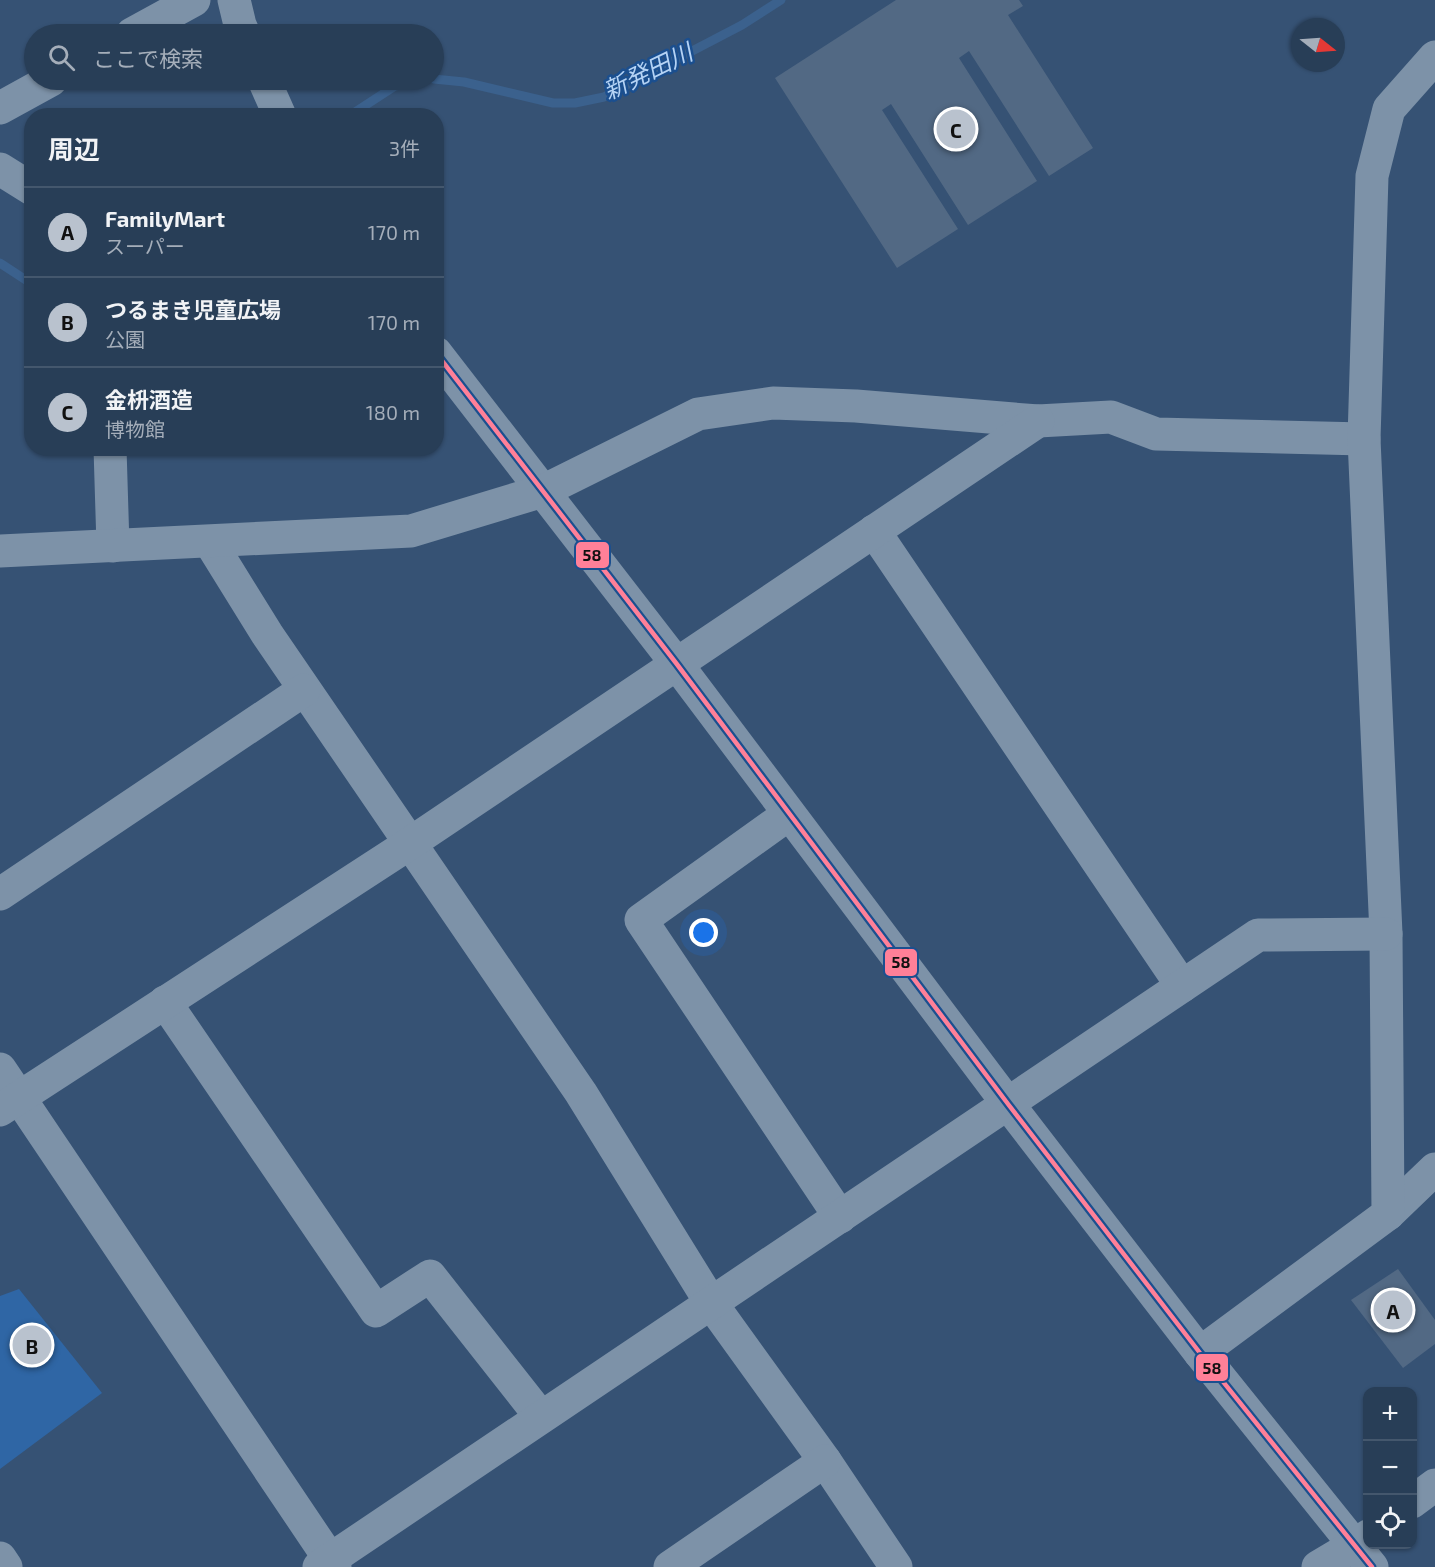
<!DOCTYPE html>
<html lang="ja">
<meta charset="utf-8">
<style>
body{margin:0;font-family:"Exo 2","Noto Sans JP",sans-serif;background:#30455d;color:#f1f3f6}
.controls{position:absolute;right:18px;bottom:18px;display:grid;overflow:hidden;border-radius:12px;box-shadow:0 2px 4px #0004}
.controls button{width:54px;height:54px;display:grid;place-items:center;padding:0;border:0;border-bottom:2px solid #44576d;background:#283e57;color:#f1f3f6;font:30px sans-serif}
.compass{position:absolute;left:1291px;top:18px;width:54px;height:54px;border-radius:50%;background:#283e57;box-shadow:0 2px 4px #0004;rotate:107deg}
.you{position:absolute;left:704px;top:933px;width:21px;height:21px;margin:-15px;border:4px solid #fff;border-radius:50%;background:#1a73e8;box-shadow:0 0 0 9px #1a73e833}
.badge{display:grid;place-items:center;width:39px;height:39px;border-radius:50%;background:#b9c2ce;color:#111;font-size:20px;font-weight:700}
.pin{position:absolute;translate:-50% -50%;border:3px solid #fff;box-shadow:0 2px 6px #0006}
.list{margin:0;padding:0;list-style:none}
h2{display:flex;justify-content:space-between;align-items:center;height:78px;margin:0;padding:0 24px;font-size:26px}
h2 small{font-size:20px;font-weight:400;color:#a5aeba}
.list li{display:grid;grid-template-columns:39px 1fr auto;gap:18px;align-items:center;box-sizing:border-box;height:90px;padding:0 24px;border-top:2px solid #44576d}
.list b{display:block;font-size:22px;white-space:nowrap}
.list p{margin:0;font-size:20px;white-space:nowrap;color:#a5aeba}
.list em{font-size:20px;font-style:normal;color:#a5aeba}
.icon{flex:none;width:33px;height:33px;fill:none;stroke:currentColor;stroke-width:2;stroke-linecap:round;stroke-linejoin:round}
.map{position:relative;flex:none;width:1435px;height:1567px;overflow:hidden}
.search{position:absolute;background:#283e57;box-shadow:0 2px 4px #0004;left:24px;top:24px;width:420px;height:66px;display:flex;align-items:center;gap:15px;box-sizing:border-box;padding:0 21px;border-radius:33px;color:#a5aeba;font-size:22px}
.panel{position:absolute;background:#283e57;box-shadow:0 2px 4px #0004;left:24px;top:108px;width:420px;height:348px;border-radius:24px}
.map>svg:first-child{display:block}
</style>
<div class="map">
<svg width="1435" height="1567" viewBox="0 0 1435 1567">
<rect width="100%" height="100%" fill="#365274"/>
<!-- green -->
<polygon fill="#2f66a5" points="19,1289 102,1393 0,1469 0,1296"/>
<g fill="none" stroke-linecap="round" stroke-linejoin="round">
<!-- stream -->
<g stroke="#3b618d" stroke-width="9">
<polyline points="434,79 464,82 553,103 575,103 604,97 742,25 781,0"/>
<polyline points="349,116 395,86 424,80"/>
<polyline points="0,263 32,284"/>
</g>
</g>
<!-- building -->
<g fill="#526984">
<polygon points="896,0 1019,0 1023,6 1008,15 1093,148 1049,176 969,51 959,58 1037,181 968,225 891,104 882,110 958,229 897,268 775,78"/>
<polygon points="1398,1269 1435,1320 1435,1344 1403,1368 1351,1300"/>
</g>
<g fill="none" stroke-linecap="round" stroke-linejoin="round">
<!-- minor -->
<g stroke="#7d92a8" stroke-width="33">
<polyline points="234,0 240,25 244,34"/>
<polyline points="132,34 194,0"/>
<polyline points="264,80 280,116"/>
<polyline points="0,108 51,80"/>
<polyline points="0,169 32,189"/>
<polyline points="436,353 676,663 1008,1104 1200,1353 1372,1567"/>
<polyline points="110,448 113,546"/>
<polyline points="874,531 1182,986"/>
<polyline points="210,542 267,634 581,1093 711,1303 825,1461 896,1567"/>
<polyline points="0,551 411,531 543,491 698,414 773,403 856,406 1038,421 1111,417 1156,434 1364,439"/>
<polyline points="789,814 641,920 840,1217"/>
<polyline points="0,894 304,690"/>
<polyline points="165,1002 376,1311 430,1276 541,1417"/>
<polyline points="0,1069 335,1567"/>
<polyline points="0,1110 409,844 1038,421"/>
<polyline points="1388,1214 1435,1169"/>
<polyline points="1200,1353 1388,1214 1386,934 1364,439 1372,176 1389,109 1435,57"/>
<polyline points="1412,1502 1435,1485"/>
<polyline points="0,1558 6,1567"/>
<polyline points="319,1567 1258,935 1386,934"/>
<polyline points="670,1567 825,1461"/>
<polyline points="1318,1567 1355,1545 1368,1536"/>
</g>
<!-- bus-1 casing -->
<g stroke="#1b4f8f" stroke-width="9">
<polyline id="bus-1" points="436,353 676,663 1008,1104 1200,1353 1372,1567"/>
</g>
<!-- bus-1 -->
<use href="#bus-1" stroke="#ff8098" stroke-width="4.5"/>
</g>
<g text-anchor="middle" stroke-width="5" stroke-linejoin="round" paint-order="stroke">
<!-- water labels -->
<g font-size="24" font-style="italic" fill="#b5d3f5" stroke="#1b4f8f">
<text transform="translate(648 72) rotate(-26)" y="8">新発田川</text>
</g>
</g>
<g stroke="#1b4f8f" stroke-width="2">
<rect x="575" y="541" width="35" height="28" rx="6" fill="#ff8098"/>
<rect x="884" y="948" width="34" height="29" rx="6" fill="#ff8098"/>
<rect x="1195" y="1353" width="34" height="29" rx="6" fill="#ff8098"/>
</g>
<g font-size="16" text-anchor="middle" font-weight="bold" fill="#111">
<text x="592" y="561">58</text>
<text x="901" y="968">58</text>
<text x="1212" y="1374">58</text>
</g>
</svg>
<div class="controls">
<button>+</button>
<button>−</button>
<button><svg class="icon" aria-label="locate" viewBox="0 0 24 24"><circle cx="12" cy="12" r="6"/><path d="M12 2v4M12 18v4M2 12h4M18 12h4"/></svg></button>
</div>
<svg class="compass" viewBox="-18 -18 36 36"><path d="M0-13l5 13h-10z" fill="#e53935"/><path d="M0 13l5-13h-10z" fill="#a5aeba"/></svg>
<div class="you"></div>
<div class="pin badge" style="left:1393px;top:1310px">A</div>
<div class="pin badge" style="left:32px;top:1345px">B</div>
<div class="pin badge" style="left:956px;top:129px">C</div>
<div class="search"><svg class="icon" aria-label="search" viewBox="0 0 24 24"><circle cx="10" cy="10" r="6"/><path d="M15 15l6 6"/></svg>ここで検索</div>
<section class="panel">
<h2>周辺<small>3件</small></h2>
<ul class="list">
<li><span class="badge">A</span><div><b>FamilyMart</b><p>スーパー</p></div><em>170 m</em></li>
<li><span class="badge">B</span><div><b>つるまき児童広場</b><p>公園</p></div><em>170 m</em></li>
<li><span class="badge">C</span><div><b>金枡酒造</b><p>博物館</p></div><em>180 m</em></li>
</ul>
</section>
</div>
